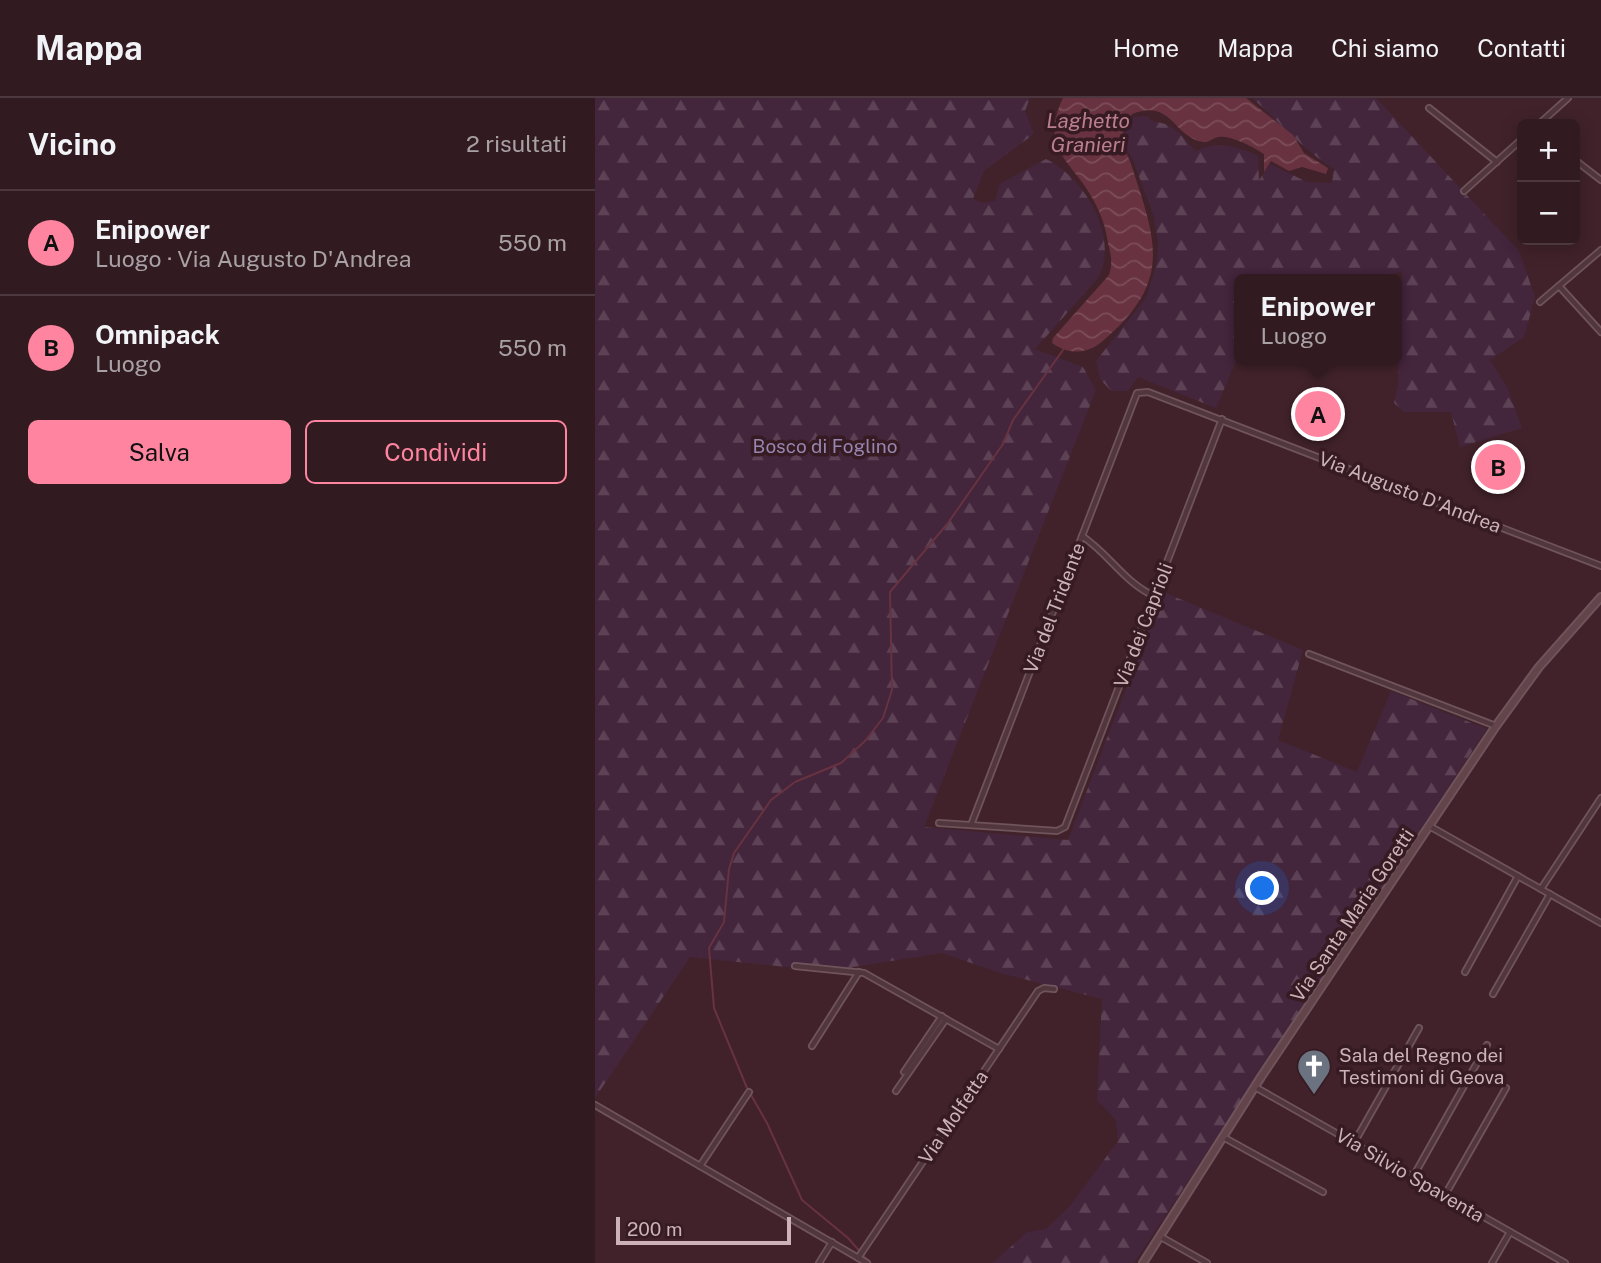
<!DOCTYPE html>
<html lang="it">
<meta charset="utf-8">
<style>
body{margin:0;font-family:"Public Sans",sans-serif;background:#392329;color:#f1f3f6}
.controls{position:absolute;right:21px;top:21px;display:grid;overflow:hidden;border-radius:10px;box-shadow:0 4px 18px #0003}
.controls button{width:63px;height:63px;display:grid;place-items:center;padding:0;border:0;border-bottom:2px solid #4c383e;background:#311a20;color:#f1f3f6;font:35px sans-serif}
.scale{position:absolute;left:21px;bottom:18px;width:175px;box-sizing:border-box;padding-left:7px;border:4px solid #ccb3b8;border-top:0;font-size:19px;line-height:24px;white-space:nowrap;color:#ccb3b8;-webkit-text-stroke:5px #361b22;paint-order:stroke}
.you{position:absolute;left:668px;top:791px;width:24px;height:24px;margin:-18px;border:5px solid #fff;border-radius:50%;background:#1a73e8;box-shadow:0 0 0 10px #1a73e833}
.badge{display:grid;place-items:center;width:46px;height:46px;border-radius:50%;background:#ff84a0;color:#111;font-size:23px;font-weight:700}
.pin{position:absolute;translate:-50% -50%;border:4px solid #fff;box-shadow:0 2px 7px #0006}
.popup{position:absolute;left:639px;top:176px;width:168px;height:91px;box-sizing:border-box;display:grid;place-content:center;border-radius:10px;background:#311a20;filter:drop-shadow(0 2px 5px #0005);font-size:23px;white-space:nowrap;color:#a8a1a5}
.popup b{font-size:26px;color:#f1f3f6}
.popup::after{content:'';position:absolute;left:50%;top:100%;margin-left:-14px;border:14px solid transparent;border-top-color:#311a20}
.list{margin:0;padding:0;list-style:none}
h2{display:flex;justify-content:space-between;align-items:center;height:91px;margin:0;padding:0 28px;font-size:30px}
h2 small{font-size:23px;font-weight:400;color:#a8a1a5}
.list li{display:grid;grid-template-columns:46px 1fr auto;gap:21px;align-items:center;box-sizing:border-box;height:105px;padding:0 28px;border-top:2px solid #4c383e}
.list b{display:block;font-size:26px;white-space:nowrap}
.list p{margin:0;font-size:23px;white-space:nowrap;color:#a8a1a5}
.list em{font-size:23px;font-style:normal;color:#a8a1a5}
.actions{display:flex;gap:14px;padding:21px 28px}
.actions a{flex:1;padding:16px 0;border:2px solid #ff84a0;border-radius:10px;text-align:center;font-size:24px;color:#ff84a0}
.actions .main{background:#ff84a0;color:#111}
.map{position:relative;flex:none;width:1006px;height:1165px;overflow:hidden}
header{display:flex;align-items:center;gap:42px;box-sizing:border-box;height:98px;padding:0 35px;background:#311a20;border-bottom:2px solid #4c383e}
header strong{font-size:33px}
nav{display:flex;gap:38px;margin-inline-start:auto;font-size:24px}
main{display:flex}
aside{flex:1;background:#311a20}
.map>svg:first-child{display:block}
</style>
<header>
<strong>Mappa</strong>
<nav><a>Home</a><a>Mappa</a><a>Chi siamo</a><a>Contatti</a></nav>
</header>
<main>
<aside>
<h2>Vicino<small>2 risultati</small></h2>
<ul class="list">
<li><span class="badge">A</span><div><b>Enipower</b><p>Luogo · Via Augusto D'Andrea</p></div><em>550 m</em></li>
<li><span class="badge">B</span><div><b>Omnipack</b><p>Luogo</p></div><em>550 m</em></li>
</ul>
<div class="actions"><a class="main">Salva</a><a>Condividi</a></div>
</aside>
<div class="map">
<svg width="1006" height="1165" viewBox="0 0 1006 1165">
<defs>
<pattern id="forest-firs" width="22" height="20" patternUnits="userSpaceOnUse" patternTransform="scale(1.75)"><rect width="22" height="20" fill="#43253c"/><path d="M5 1l3.5 6h-7zM16 11l3.5 6h-7z" fill="#5d4256"/></pattern>
<pattern id="water-waves" width="16" height="10" patternUnits="userSpaceOnUse" patternTransform="scale(1.75)"><rect width="16" height="10" fill="#683240"/><path d="M0 5q4-4 8 0t8 0" fill="none" stroke="#7c4d5a"/></pattern>
</defs>
<rect width="100%" height="100%" fill="#41222a"/>
<!-- forest -->
<g fill="url(#forest-firs)">
<path d="M0 0H435L430 13 439 36 389 73 378 101 388 105 400 103 405 86 451 61C490 80 525 139 503 180L440 251 488 269 501 292 329 729 473 742 568 494 708 552 683 642 762 674 796 593 892 631 539 1165H398L432 1134 451 1131 475 1108 523 1043 521 1022 502 1002 507 901 405 875 347 855 258 869 250 875 95 859 0 1000Z"/>
<path d="M657 0H781L924 153 940 199 929 239 895 262 912 289 927 330 865 349 856 314H809L799 305 803 287 807 173 783 181H644V256L621 310 543 279 533 293H516L505 281 501 263 551 200 562 164 563 144 559 119 538 62 529 46 530 31 539 19 553 18 556 23C582 26 585 38 601 53 620 43 644 48 663 58L664 82 675 66 712 84 737 85 739 71C708 52 685 24 657 0Z"/>
</g>
<!-- water -->
<path fill="url(#water-waves)" d="M468 0H651L698 37 709 55 733 70 731 76 707 69 694 73 676 63 669 74V56C658 49 636 37 623 39 617 40 614 45 608 44 578 39 577 0 537 16L525 42C528 51 533 57 536 66 560 140 579 182 510 241 494 256 475 258 457 245L458 240 514 177C518 165 516 157 513 145 511 130 506 116 499 103 479 64 443 52 468 0Z"/>
<g fill="none" stroke-linecap="round" stroke-linejoin="round">
<!-- stream -->
<polyline stroke="#683240" stroke-width="2" points="275,1165 253,1140 207,1102 172,1025 152,990 119,910 114,850 129,824 134,771 139,755 176,702 200,684 246,665 270,643 288,620 297,592 295,494 353,425 408,346 418,322 468,252"/>
<!-- minor casing -->
<g stroke="#6f545b" stroke-width="8">
<g id="minor">
<polyline points="834,10 902,64"/>
<polyline points="944,26 973,0"/>
<polyline points="980,62 1006,82"/>
<polyline points="869,93 927,41"/>
<polyline points="964,188 1006,234"/>
<polyline points="945,204 1006,152"/>
<path d="M487 438C514 456 529 484 559 498"/>
<polyline points="714,556 901,628"/>
<polyline points="344,725 462,733 470,729 627,321"/>
<polyline points="376,727 542,295 553,294 1006,468"/>
<polyline points="836,729 1006,825"/>
<polyline points="946,791 1006,700"/>
<polyline points="200,868 269,875 404,951"/>
<polyline points="870,874 923,778"/>
<polyline points="898,896 955,796"/>
<polyline points="217,948 264,874"/>
<polyline points="309,974 347,918"/>
<polyline points="660,989 970,1165"/>
<polyline points="301,993 351,921"/>
<polyline points="0,1007 272,1165"/>
<polyline points="628,1039 728,1094"/>
<polyline points="759,1045 824,930"/>
<polyline points="105,1068 154,994"/>
<polyline points="818,1079 892,947"/>
<polyline points="850,1097 911,990"/>
<polyline points="566,1139 612,1165"/>
<polyline points="263,1160 443,893 449,890 459,891"/>
<polyline points="224,1165 237,1144"/>
<polyline points="897,1165 915,1134"/>
</g>
</g>
<!-- secondary casing -->
<g stroke="#6f545b" stroke-width="10">
<polyline id="secondary" points="548,1165 666,979 901,628 944,569 1006,499"/>
</g>
<!-- minor -->
<use href="#minor" stroke="#51363d" stroke-width="4.5"/>
<!-- secondary -->
<use href="#secondary" stroke="#64444b" stroke-width="6"/>
</g>
<!-- icons -->
<defs>
<g id="church-pin" transform="scale(1.75)"><path d="M0 17L-7.5 6A9.5 9.5 0 1 1 7.5 6Z" fill="#6b7280" stroke="#361b22"/><path d="M-1.2-6h2.4v3.5h3.3v2.4h-3.3V6h-2.4V-.1h-3.3v-2.4h3.3Z" fill="#fff"/></g>
</defs>
<g fill-rule="evenodd">
<use href="#church-pin" x="719" y="968"/>
</g>
<g text-anchor="middle" stroke-width="7" stroke-linejoin="round" paint-order="stroke">
<!-- park labels -->
<g font-size="19" fill="#9785b2" stroke="#361b22">
<text x="230" y="355">Bosco di Foglino</text>
</g>
<!-- street labels -->
<g font-size="19" fill="#ccb3b8" stroke="#361b22">
<text transform="translate(815 394) rotate(21)" y="7">Via Augusto D'Andrea</text>
<text transform="translate(459 510) rotate(-69)" y="7">Via del Tridente</text>
<text transform="translate(548 527) rotate(-69)" y="7">Via dei Caprioli</text>
<text transform="translate(757 817) rotate(-56)" y="7">Via Santa Maria Goretti</text>
<text transform="translate(358 1019) rotate(-56)" y="7">Via Molfetta</text>
<text transform="translate(815 1077) rotate(30)" y="7">Via Silvio Spaventa</text>
</g>
<!-- poi labels -->
<g font-size="19" fill="#ccb3b8" stroke="#361b22" text-anchor="start">
<text x="744" y="964">Sala del Regno dei<tspan x="744" dy="22">Testimoni di Geova</tspan></text>
</g>
<!-- water labels -->
<g font-size="21" font-style="italic" fill="#ba7f8f" stroke="#361b22">
<text x="493" y="30">Laghetto<tspan x="493" dy="24">Granieri</tspan></text>
</g>
</g>
</svg>
<div class="controls">
<button>+</button>
<button>−</button>
</div>
<div class="scale">200 m</div>
<div class="you"></div>
<div class="pin badge" style="left:723px;top:316px">A</div>
<div class="popup"><b>Enipower</b>Luogo</div>
<div class="pin badge" style="left:903px;top:369px">B</div>
</div>
</main>
